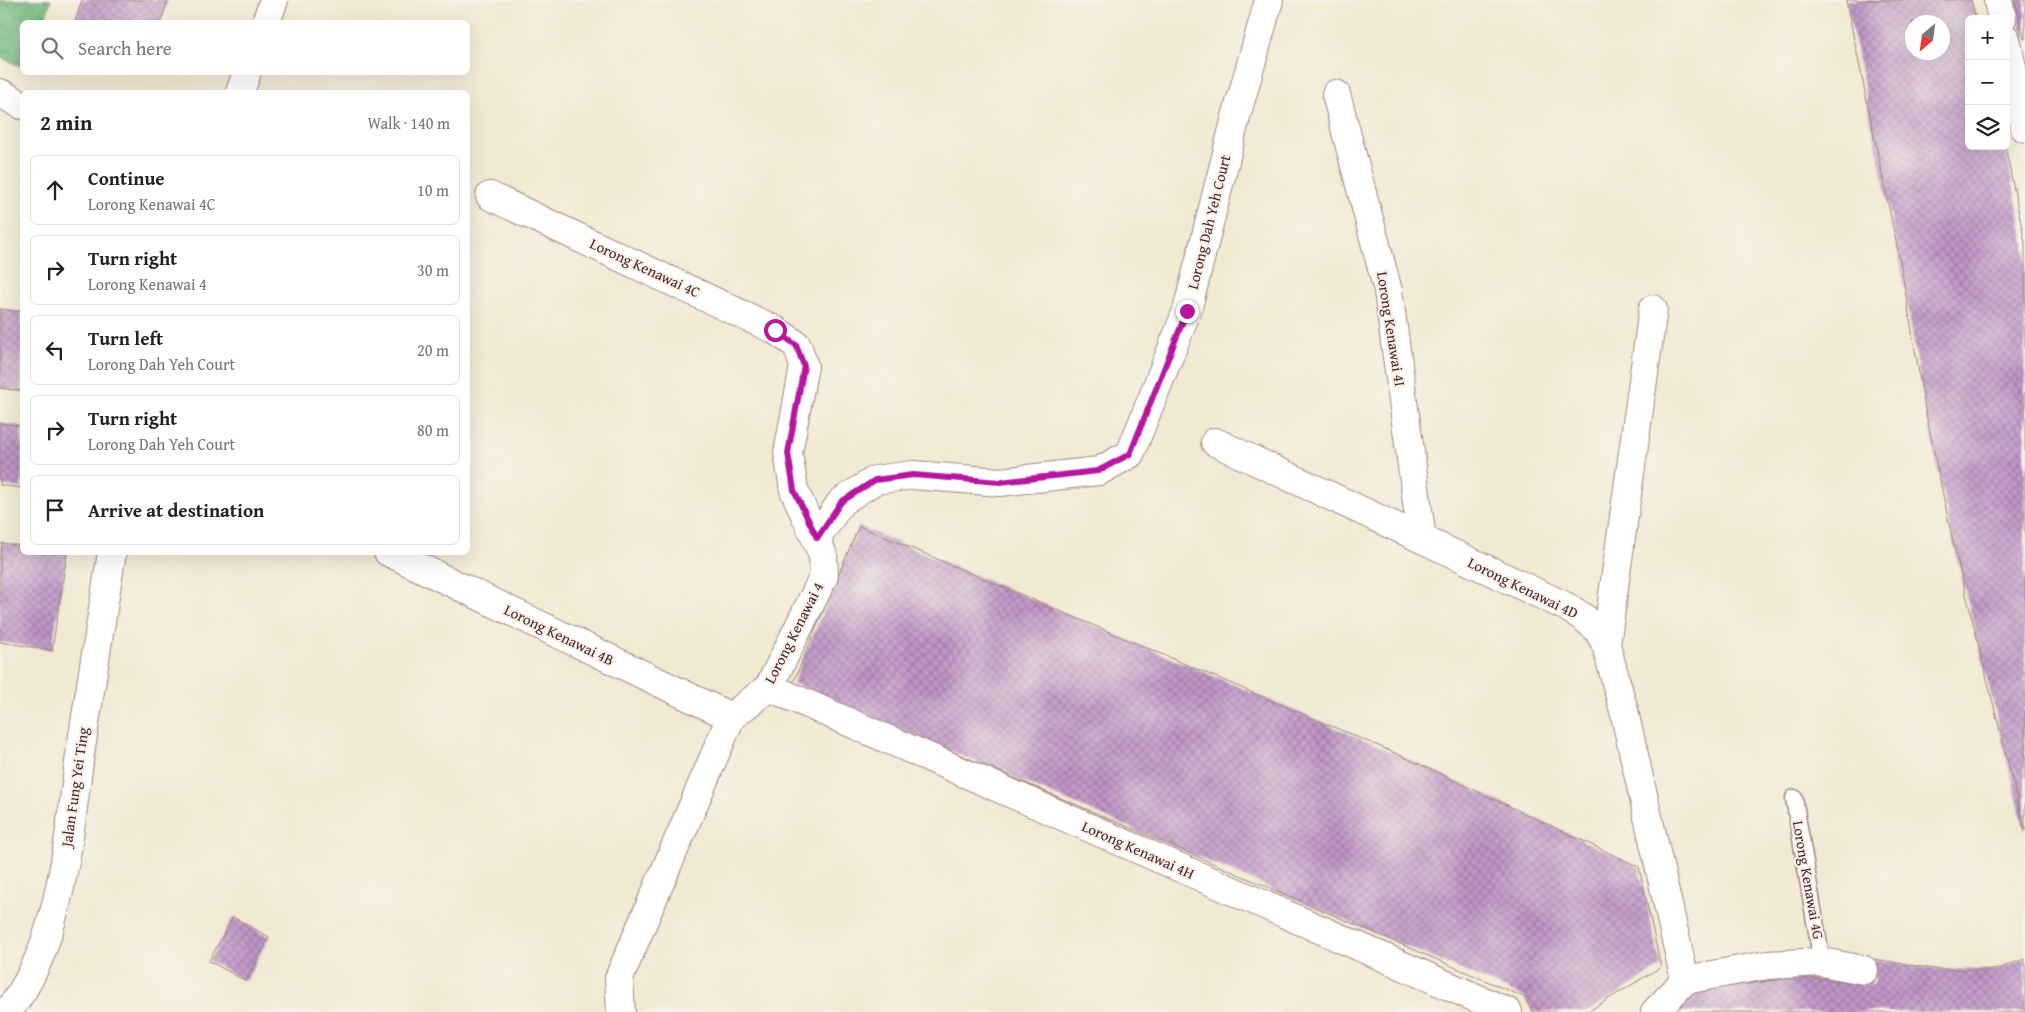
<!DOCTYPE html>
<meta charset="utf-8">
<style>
body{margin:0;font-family:"Gentium Book Plus",serif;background:#f6f6f6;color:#202124}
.controls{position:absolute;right:15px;top:15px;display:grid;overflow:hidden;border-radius:8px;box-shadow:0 5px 20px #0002}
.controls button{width:45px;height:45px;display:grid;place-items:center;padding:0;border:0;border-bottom:1px solid #e0e0e0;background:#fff;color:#202124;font:25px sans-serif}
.compass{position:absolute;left:1905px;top:15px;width:45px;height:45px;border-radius:50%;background:#fff;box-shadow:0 5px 20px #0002;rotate:209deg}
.stop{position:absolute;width:15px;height:15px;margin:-11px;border:4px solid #b5179e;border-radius:50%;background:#fff}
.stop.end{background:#b5179e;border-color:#fff;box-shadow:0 1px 5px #0008}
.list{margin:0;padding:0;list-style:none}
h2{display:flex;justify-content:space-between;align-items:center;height:65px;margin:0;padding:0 20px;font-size:21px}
h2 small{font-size:16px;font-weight:400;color:#757577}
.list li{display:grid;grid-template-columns:32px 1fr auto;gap:15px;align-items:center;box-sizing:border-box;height:70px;margin:0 10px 10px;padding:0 10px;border:1px solid #e0e0e0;border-radius:8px}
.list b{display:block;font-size:19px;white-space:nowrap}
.list p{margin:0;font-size:16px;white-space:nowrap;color:#757577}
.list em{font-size:16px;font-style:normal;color:#757577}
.icon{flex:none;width:28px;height:28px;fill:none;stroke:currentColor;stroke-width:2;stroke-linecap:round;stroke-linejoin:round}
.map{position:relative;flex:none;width:2025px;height:1012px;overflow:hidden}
.search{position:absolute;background:#fff;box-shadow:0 5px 20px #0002;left:20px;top:20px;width:450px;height:55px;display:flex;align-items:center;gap:12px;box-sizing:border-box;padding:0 18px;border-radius:8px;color:#757577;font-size:19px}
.panel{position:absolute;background:#fff;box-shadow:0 5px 20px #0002;left:20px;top:90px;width:450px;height:465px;border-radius:8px}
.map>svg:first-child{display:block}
</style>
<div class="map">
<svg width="2025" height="1012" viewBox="0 0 2025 1012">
<defs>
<pattern id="forest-crowns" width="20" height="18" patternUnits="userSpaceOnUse" patternTransform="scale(1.25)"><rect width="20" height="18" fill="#71b87e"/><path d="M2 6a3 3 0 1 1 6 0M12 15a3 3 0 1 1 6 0" fill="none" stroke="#5f9567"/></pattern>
<pattern id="building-cross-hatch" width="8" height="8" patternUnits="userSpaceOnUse" patternTransform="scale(1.25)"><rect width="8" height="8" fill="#c096c8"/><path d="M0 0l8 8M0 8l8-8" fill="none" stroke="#9e7aa3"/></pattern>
</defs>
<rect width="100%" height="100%" fill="#f7f3e8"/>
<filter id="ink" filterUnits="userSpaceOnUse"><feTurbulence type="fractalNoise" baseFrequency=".02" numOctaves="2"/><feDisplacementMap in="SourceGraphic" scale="10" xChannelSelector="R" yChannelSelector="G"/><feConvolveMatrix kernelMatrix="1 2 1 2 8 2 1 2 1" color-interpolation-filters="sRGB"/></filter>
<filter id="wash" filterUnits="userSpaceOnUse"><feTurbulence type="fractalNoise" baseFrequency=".0096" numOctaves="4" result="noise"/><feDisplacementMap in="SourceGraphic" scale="20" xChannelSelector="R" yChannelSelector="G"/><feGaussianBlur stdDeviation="1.12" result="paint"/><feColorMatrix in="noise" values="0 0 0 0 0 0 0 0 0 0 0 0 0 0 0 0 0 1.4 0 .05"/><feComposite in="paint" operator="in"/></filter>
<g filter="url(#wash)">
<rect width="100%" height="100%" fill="#f1e9d2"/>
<!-- forest -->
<polygon fill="url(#forest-crowns)" stroke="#5e6c54" points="0,0 51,0 44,22 22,22 22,67 0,57"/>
<g id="blocks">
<!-- building -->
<g fill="url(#building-cross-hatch)" fill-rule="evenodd">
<polygon points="82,0 168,0 161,22 75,22"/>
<path d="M1846 0H1971L1976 19H1969V146H2005L2025 243V831L1953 542 1925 409 1901 266ZM1912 22H1942V52H1912Z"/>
<polygon points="2015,0 2025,0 2025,39 2024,39"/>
<polygon points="0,309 22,312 22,391 0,388"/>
<polygon points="0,423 22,426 22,488 0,485"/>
<polygon points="859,526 1402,756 1639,867 1661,967 1587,1012 1533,1012 1524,997 793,683"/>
<polygon points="2,543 22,546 22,552 67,553 52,650 0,642 0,559"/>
<polygon points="233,917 269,937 246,981 209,961"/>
<polygon points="1874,959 1933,969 1995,970 2025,959 2025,1012 1672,1012 1686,992 1798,977 1874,984"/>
</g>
</g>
</g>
<g filter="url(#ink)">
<use href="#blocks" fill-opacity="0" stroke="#9e847e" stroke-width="1"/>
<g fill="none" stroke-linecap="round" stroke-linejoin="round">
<!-- lane casing -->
<g stroke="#9e847e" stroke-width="19">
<polyline id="lane" points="1794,798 1822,962"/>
</g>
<!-- street casing -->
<g stroke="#9e847e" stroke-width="30">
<g id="street">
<polyline points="1998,0 2002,19"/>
<polyline points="266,22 274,0"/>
<polyline points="2006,39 2025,128"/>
<polyline points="240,92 247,72"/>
<polyline points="1336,94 1388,291 1422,539"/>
<polyline points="490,196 775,330 797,345 804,366 788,453 794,490 823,555 824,576 769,687 731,717 619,978 621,1012"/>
<polyline points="1215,442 1565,606 1583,617 1598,630 1606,645 1624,711 1685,980 1655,1012"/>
<polyline points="817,538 841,502 875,480 913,475 1000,482 1099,471 1130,454 1187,311 1236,117 1269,0"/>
<polyline points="388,552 731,717"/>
<polyline points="1606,645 1653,309"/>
<polyline points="769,687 1508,1012"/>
<polyline points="1685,980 1767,965 1822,962 1864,970"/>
</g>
</g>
<!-- secondary casing -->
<g stroke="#9e847e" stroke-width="30">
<g id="secondary">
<polyline points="0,93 22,105"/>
<path d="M7 1012C62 948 69 829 81 748 91 683 101 618 112 552"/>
</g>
</g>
<!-- lane -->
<use href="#lane" stroke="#fff" stroke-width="16"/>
<!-- street -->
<use href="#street" stroke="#fff" stroke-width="28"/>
<!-- secondary -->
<use href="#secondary" stroke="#fff" stroke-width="28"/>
</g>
</g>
<g fill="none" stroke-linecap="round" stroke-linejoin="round" filter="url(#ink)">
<!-- route -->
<polyline stroke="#b5179e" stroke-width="6" points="775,330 796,345 804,366 788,453 794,490 817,538 841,502 875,480 913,475 1000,482 1098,471 1130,454 1187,311"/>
</g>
<g text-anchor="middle" stroke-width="4.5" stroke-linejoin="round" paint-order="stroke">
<!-- street labels -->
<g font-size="15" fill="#4a1f2b" stroke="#f7f3e8">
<text transform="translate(1209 222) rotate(-76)" y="5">Lorong Dah Yeh Court</text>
<text transform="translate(645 268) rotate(25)" y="5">Lorong Kenawai 4C</text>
<text transform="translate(1391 329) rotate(81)" y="5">Lorong Kenawai 4I</text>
<text transform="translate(1523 588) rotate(26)" y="5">Lorong Kenawai 4D</text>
<text transform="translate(794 633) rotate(-63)" y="5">Lorong Kenawai 4</text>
<text transform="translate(559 635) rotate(26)" y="5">Lorong Kenawai 4B</text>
<text transform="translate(75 787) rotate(-82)" y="5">Jalan Fung Yei Ting</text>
<text transform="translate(1138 850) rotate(24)" y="5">Lorong Kenawai 4H</text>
<text transform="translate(1808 880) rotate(80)" y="5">Lorong Kenawai 4G</text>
</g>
</g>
</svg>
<div class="controls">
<button>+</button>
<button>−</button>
<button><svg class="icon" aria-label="layers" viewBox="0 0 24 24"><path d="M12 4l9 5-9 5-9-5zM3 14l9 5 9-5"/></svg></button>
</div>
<svg class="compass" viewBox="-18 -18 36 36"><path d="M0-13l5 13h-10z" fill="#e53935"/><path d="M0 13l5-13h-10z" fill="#757577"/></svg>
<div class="stop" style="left:775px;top:330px"></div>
<div class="stop end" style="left:1187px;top:311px"></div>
<div class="search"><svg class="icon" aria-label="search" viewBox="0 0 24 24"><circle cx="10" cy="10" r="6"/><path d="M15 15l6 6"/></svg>Search here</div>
<section class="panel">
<h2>2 min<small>Walk · 140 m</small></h2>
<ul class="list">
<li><svg class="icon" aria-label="ahead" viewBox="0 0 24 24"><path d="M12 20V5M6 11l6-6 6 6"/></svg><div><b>Continue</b><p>Lorong Kenawai 4C</p></div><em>10 m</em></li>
<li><svg class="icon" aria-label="right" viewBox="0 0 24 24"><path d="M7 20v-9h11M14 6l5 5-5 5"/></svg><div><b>Turn right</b><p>Lorong Kenawai 4</p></div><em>30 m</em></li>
<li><svg class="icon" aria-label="left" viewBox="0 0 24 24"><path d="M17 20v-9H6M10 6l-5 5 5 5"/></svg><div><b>Turn left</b><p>Lorong Dah Yeh Court</p></div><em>20 m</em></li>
<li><svg class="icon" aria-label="right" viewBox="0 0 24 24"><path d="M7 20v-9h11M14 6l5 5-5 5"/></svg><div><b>Turn right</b><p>Lorong Dah Yeh Court</p></div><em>80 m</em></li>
<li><svg class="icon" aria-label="arrive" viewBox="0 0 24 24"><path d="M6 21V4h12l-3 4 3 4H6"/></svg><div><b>Arrive at destination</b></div></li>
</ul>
</section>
</div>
